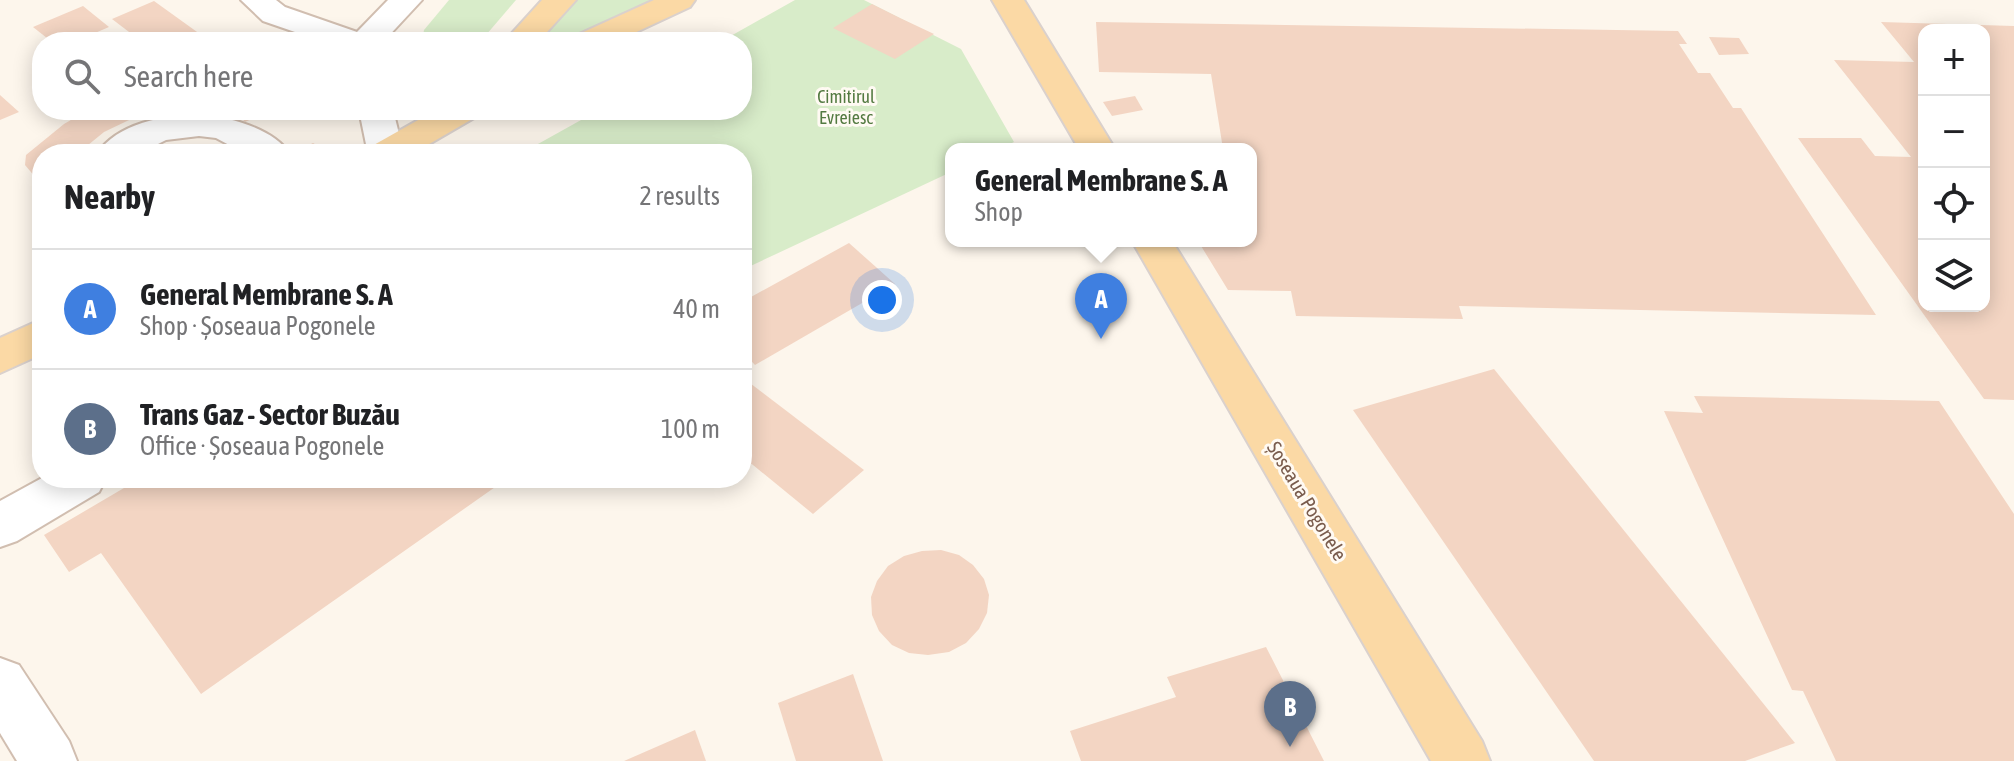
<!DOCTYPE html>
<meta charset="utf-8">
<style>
body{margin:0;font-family:"Asap Condensed",sans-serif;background:#f2f2f2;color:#202124}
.controls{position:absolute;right:24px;top:24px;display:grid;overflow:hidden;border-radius:16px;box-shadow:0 4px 20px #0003}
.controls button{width:72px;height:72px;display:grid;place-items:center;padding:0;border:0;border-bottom:2px solid #e0e0e0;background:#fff;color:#202124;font:40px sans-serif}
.you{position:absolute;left:882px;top:300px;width:28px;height:28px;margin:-20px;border:6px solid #fff;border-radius:50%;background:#1a73e8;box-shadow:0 0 0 12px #1a73e833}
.badge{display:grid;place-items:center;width:52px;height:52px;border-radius:50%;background:#0b8043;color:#fff;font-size:26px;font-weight:700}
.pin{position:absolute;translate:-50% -66px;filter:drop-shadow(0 2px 4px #0008)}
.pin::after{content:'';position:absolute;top:42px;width:28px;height:24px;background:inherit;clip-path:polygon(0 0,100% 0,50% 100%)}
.popup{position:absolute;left:945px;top:143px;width:312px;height:104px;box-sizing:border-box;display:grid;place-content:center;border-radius:16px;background:#fff;filter:drop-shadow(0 2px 6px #0005);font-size:26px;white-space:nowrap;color:#757577}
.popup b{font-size:30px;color:#202124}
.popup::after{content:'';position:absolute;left:50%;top:100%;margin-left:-16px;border:16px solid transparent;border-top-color:#fff}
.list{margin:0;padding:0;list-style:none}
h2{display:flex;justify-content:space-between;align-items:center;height:104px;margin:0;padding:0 32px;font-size:34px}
h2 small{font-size:26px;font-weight:400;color:#757577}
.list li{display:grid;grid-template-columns:52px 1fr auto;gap:24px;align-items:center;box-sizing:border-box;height:120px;padding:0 32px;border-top:2px solid #e0e0e0}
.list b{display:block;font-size:30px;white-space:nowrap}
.list p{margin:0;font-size:26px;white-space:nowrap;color:#757577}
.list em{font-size:26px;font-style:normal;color:#757577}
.icon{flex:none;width:44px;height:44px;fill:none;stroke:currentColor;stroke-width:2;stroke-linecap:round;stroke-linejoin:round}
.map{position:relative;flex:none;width:2014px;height:761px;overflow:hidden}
.search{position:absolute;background:#fff;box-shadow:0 4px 20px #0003;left:32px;top:32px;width:720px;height:88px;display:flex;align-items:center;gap:20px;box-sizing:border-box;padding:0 28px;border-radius:32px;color:#757577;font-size:30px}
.panel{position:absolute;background:#fff;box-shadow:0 4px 20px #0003;left:32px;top:144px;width:720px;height:344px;border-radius:32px}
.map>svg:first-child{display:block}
</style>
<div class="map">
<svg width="2014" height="761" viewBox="0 0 2014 761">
<rect width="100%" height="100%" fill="#fdf6ec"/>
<!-- green -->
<g fill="#d8ecc9">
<polygon points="449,0 516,0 480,42 422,42 424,30"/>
<polygon points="571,0 659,0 560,42 535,42"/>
<polygon points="795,0 864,0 961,49 1014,142 999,149 951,149 951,172 742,270 742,154 520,154 599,110 742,110 742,42 720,42"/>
</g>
<!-- building -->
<g fill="#f3d5c3" fill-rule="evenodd">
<polygon points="154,1 211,42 115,42 133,35 112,19"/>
<polygon points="872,4 900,18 934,34 895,59 833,28"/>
<polygon points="83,6 109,27 74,42 52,42 33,27"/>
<polygon points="1096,22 1678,31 1687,44 1679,44 1698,73 1710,73 1733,108 1741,108 1876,315 1459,306 1463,319 1296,316 1291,291 1228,290 1198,241 1251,241 1251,149 1223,149 1211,74 1099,72"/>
<path d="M1881 22 2014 26V400L1984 399 1798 138H1861L1875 156 1911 157 1834 60 1914 62ZM1924 30H1984V306H1924Z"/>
<polygon points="1709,37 1739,38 1749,54 1719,55"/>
<polygon points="0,95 19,112 0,120"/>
<polygon points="1135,96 1143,110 1112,116 1103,102"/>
<polygon points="88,110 150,110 104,132 77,154 42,154 42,185 25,165 26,155 64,124"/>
<polygon points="234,110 271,110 245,122"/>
<polygon points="313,143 325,150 318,154 292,154"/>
<polygon points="849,243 895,284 755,365 742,351 742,302"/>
<polygon points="1494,369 1795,743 1745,761 1594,761 1353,410"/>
<polygon points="742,377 864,470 813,514 742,456"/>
<polygon points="1694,396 1939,401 2014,514 2014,761 1836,761 1803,691 1792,690 1664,411 1703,413"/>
<polygon points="141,478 508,478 201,694 101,553 69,572 44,535"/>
<polygon points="941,550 959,555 973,565 984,579 989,595 987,613 979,629 966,643 949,652 928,655 909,653 892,645 879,631 872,615 871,597 877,581 888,566 904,556 922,551"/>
<polygon points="1266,647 1324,761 1081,761 1070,731 1176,697 1167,677"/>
<polygon points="853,674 883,761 796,761 778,703"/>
<polygon points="695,730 706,761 624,761"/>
</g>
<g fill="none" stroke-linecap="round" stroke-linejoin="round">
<!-- minor casing -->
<g stroke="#d1beb0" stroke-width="4">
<g id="minor">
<polygon points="241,0 276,0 285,7 357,32 388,0 422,0 383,42 324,42 263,21"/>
<polygon points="359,110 393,110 404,154 368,154"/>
<path d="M199 114C229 117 273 128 290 154H246L216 138 199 136 166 140 138 154H97C117 123 165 115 199 114Z"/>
<polygon points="42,478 106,478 99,492 17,541 0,547 0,501"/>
<polygon points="0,658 19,665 69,741 77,761 17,761 0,733"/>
</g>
</g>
<!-- major casing -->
<g stroke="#dad1cd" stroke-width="4">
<g id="major">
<polygon points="542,0 576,0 538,42 504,42"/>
<polygon points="654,0 695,0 690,7 615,42 573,42 577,35"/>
<polygon points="992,0 1024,0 1115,149 1079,149"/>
<polygon points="436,110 479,110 474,118 412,154 367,154 372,146"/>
<polygon points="1132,241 1172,241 1482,741 1490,761 1431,761"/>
<polygon points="42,319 42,354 0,373 0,338"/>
</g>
</g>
<!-- minor -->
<use href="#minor" fill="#fff" fill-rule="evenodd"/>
<!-- major -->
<use href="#major" fill="#fbd9a5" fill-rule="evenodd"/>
</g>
<g text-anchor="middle" stroke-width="6" stroke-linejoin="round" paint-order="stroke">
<!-- far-park labels -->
<g font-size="18" fill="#537a41" stroke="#fffaf3">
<text x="846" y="103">Cimitirul<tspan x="846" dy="21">Evreiesc</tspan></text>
</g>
<!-- street labels -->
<g font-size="20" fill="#7a5c4d" stroke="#fffaf3">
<text transform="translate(1307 501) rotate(59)" y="7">Șoseaua Pogonele</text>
</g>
</g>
</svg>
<div class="controls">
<button>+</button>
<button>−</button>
<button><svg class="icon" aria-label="locate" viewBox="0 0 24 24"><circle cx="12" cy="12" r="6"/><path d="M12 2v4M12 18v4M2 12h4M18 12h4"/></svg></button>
<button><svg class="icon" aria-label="layers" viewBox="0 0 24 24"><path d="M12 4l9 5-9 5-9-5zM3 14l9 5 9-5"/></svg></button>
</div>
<div class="you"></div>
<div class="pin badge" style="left:1101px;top:339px;background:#3f7fe0">A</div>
<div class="popup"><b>General Membrane S. A</b>Shop</div>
<div class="pin badge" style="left:1290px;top:747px;background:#5c6f8a">B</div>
<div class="search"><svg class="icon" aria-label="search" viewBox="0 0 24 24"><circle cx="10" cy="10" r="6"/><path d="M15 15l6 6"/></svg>Search here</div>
<section class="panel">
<h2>Nearby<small>2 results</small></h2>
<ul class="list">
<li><span class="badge" style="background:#3f7fe0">A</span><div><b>General Membrane S. A</b><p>Shop · Șoseaua Pogonele</p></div><em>40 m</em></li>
<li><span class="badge" style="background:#5c6f8a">B</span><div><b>Trans Gaz - Sector Buzău</b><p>Office · Șoseaua Pogonele</p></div><em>100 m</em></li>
</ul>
</section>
</div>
